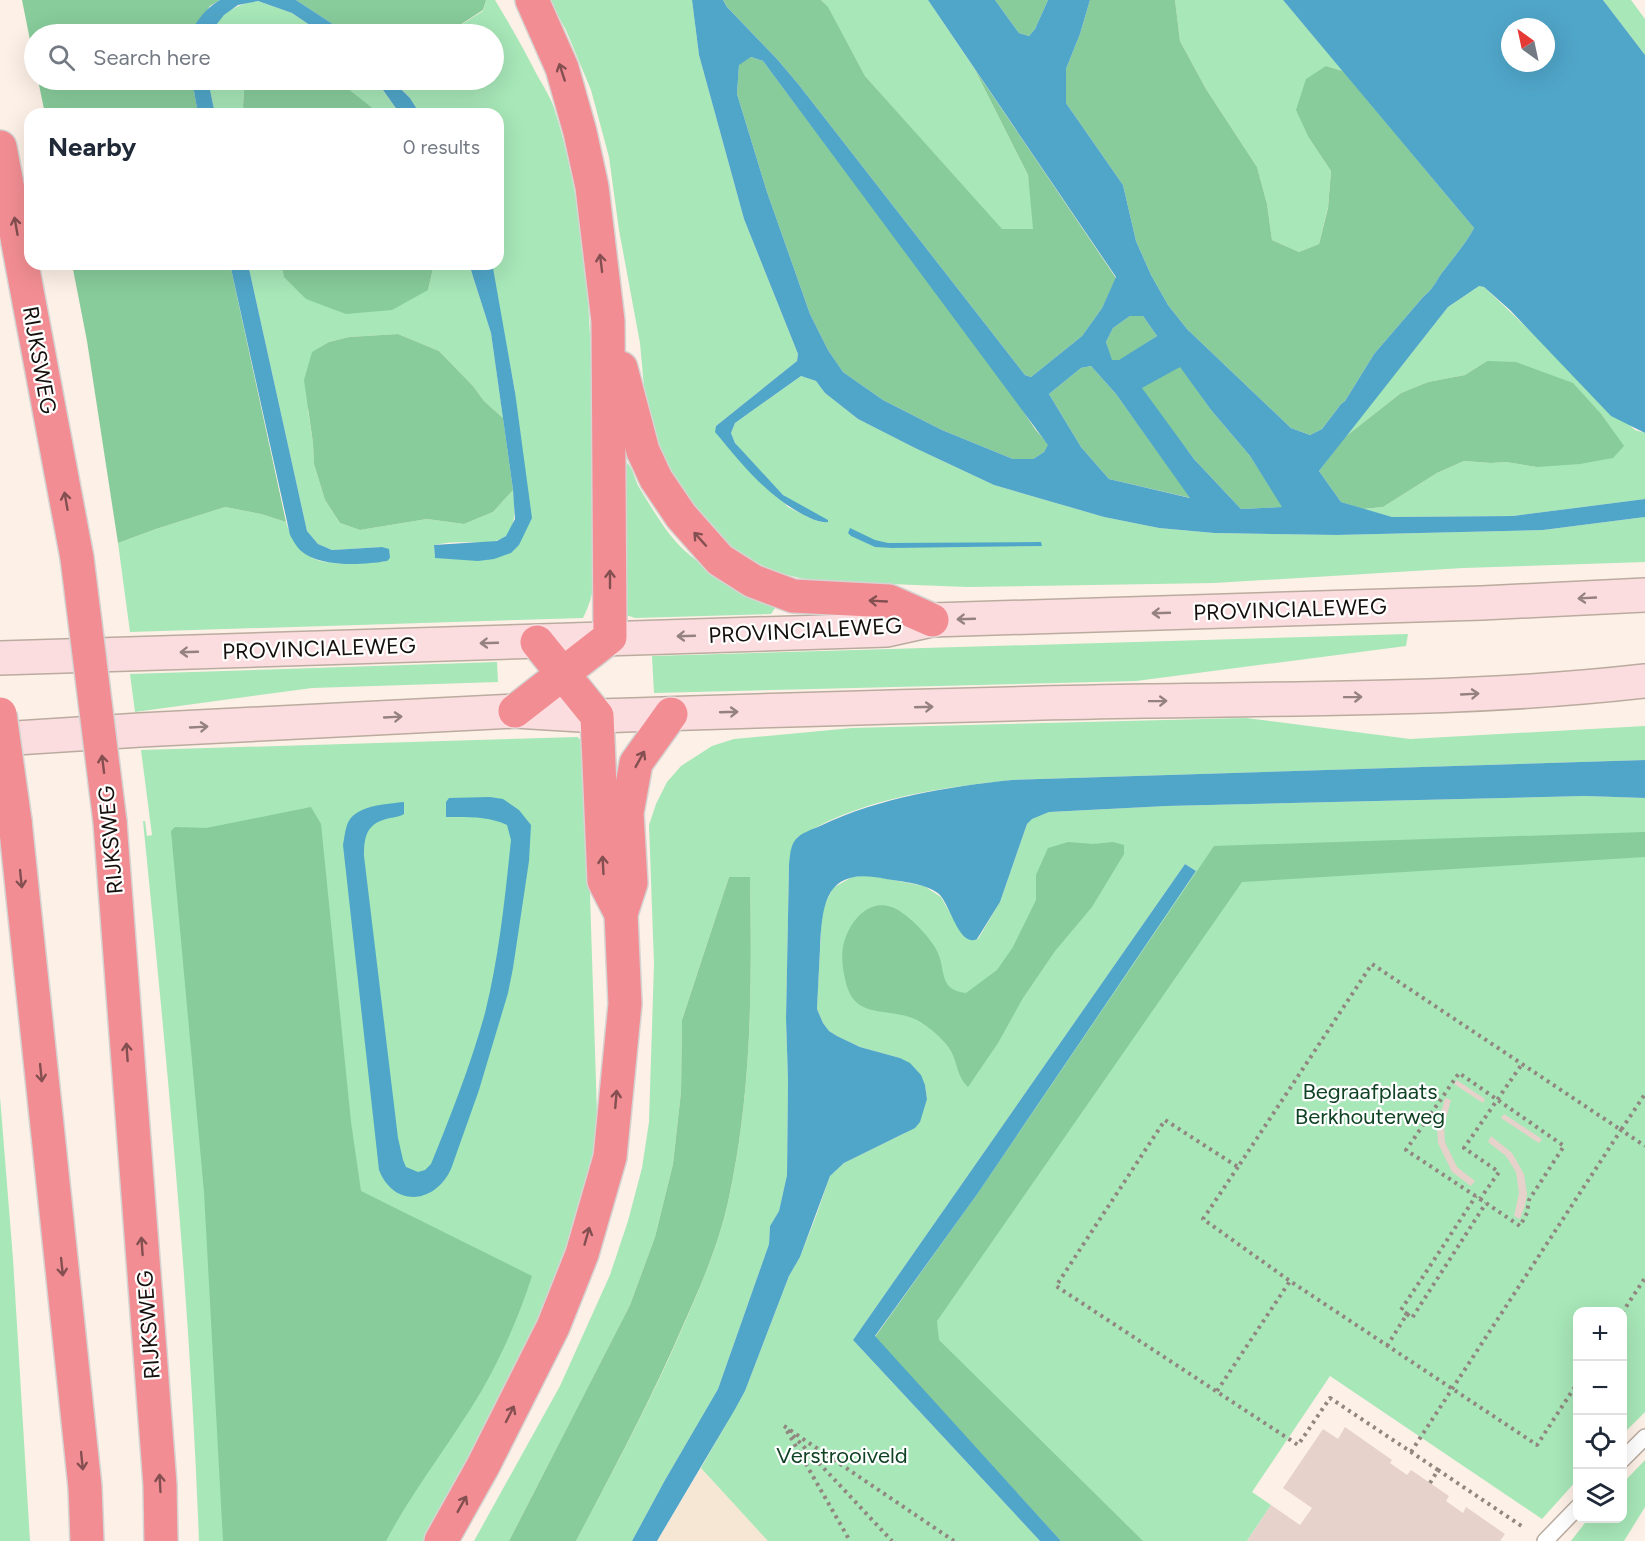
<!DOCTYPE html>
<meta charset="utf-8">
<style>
body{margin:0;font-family:Figtree,sans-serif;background:#f6f6f7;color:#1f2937}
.controls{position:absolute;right:18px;bottom:18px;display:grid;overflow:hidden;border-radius:12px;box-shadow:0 6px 24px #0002}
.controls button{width:54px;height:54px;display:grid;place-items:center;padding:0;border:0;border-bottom:2px solid #e0e1e3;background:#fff;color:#1f2937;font:30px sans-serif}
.compass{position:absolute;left:1501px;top:18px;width:54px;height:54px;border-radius:50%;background:#fff;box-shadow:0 6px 24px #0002;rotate:327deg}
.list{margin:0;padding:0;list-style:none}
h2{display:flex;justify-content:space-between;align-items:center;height:78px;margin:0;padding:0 24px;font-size:26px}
h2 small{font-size:20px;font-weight:400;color:#747a83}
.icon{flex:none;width:33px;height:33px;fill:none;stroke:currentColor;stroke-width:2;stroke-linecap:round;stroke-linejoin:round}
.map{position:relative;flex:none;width:1645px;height:1541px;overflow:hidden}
.search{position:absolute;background:#fff;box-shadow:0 6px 24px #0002;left:24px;top:24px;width:480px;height:66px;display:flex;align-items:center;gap:15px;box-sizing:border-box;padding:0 21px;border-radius:33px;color:#747a83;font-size:22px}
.panel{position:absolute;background:#fff;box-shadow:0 6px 24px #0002;left:24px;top:108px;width:480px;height:162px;border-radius:18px}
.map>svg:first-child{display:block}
</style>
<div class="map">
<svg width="1645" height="1541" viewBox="0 0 1645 1541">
<rect width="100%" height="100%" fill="#fdf0e6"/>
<!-- commercial -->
<polygon fill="#f6e6d4" points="701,1468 768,1541 657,1541"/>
<!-- green -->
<g fill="#a7e7b8">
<path d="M486 0H495C510 25 524 49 537 75 543 86 550 96 554 108 591 223 591 347 594 467 595 513 605 577 583 618L130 632 118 543 156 529 225 507 261 514 286 522C290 536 299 548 311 557 325 567 370 563 387 561L382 547 332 550 318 544 307 531 248 264H281L284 277 428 290 434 264H469L491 333 503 418 484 401 473 386 439 351 398 334 349 337 329 342 312 353 308 410 313 443 314 464 325 500 340 523 360 530 427 519 464 524 493 512 513 490C523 564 479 534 434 545L435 558 519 545 515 391 491 264H498V114H420L410 98 398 85 405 80H494V34H446L483 11Z"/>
<polygon points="549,0 692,0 699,55 744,219 798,354 797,361 716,426 788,507 812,519 825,523 783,495 751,462 735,443 731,433 735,423 801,376 816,381 825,393 858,419 915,448 994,485 1104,517 1159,528 1214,533 1337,535 1543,530 1645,517 1645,562 1463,568 1214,583 967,587 813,581 787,575 765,567 737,552 713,536 658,452 644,387 640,343 619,230 609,157 591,90 566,30"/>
<polygon points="821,0 928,0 974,68 1028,175 1034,229 1002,230 865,76 828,8"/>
<polygon points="1175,0 1283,0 1343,71 1326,66 1309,138 1331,171 1328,207 1319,244 1299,252 1272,240 1267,204 1257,167 1206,89 1180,41"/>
<polygon points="1603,0 1631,0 1645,19 1645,55"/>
<path d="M258 1 292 13 323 34H209C217 15 238 3 258 1Z"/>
<polygon points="208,80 245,80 243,106 245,114 215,114"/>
<polygon points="337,80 376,80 400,114 374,114 370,107"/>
<polygon points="1479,286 1484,287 1635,430 1645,433 1645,499 1513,516 1392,517 1363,509 1383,507 1437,473 1464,461 1491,463 1506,462 1537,467 1623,446 1602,415 1487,361 1465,375 1428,382 1401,393 1345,437 1448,307"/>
<path d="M625 461C634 468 634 480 640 489 648 502 656 515 665 528 691 566 735 584 774 604L775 608 771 614 635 618 626 615Z"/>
<polygon points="1408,634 1406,646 1136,681 654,693 652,656"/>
<polygon points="497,662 498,682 312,688 135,712 130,674"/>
<path d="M1246 718 1410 739 1645 726V760L1012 780C957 786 900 793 848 813 830 819 814 829 797 837L789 865 786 1019 788 1080 787 1175 779 1211 770 1226 769 1244 718 1389 665 1480 632 1541H576C614 1469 653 1397 685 1322 702 1283 719 1243 728 1202 752 1095 752 986 750 877H729L682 1020 681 1092 673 1164 655 1237 630 1305 509 1541H474L560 1386 610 1275 628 1221 642 1168 649 1122 654 964 649 825 656 804 667 782 681 766 712 746 734 739 852 728Z"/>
<path d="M578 737 579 739 585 738 597 1114 593 1159 548 1311 465 1471 423 1541H199C190 1300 167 1061 143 821H145L147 836 152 835 141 750Z"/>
<polygon points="1585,796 1645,798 1645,1412 1623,1434 1622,1312 1578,1312 1577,1480 1542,1519 1330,1376 1252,1492 1271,1505 1247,1541 1061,1541 875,1337 978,1193 1196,871 1185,864 853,1340 1040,1541 768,1541 701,1468 745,1391 789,1276 800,1257 816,1216 830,1176 844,1163 905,1133 927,1099 925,1085 900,1058 860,1047 837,1036 829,1031 823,1023 817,1009 822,910 833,888 852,877 867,875 924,886 941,897 959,929 978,939 1000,902 1027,824 1031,819 1049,812 1167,806"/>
<polygon points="0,1097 13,1259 30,1541 0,1541"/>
<polygon points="1645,1460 1645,1507 1624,1541 1571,1541 1588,1519 1622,1518 1623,1483"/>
</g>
<!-- forest -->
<g fill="#88cc9b">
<polygon points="22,0 220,0 210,6 190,34 34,34 34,60"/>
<polygon points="296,0 486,0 483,10 446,34 348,34"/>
<polygon points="723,0 821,0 828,7 865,76 1002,229 1033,229 1028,175 974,68 1116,278 1102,308 1082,336 1031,377 1025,375 799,85 777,59 727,7"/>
<polygon points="995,0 1048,0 1035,29 1029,36 1019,33"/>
<path d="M1090 0H1175L1180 41 1206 89 1257 167 1267 204 1272 240 1299 252 1319 244 1328 208 1331 171 1309 138 1296 110 1306 79 1326 66 1343 71 1474 228C1465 245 1452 259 1441 274 1435 283 1432 290 1423 297L1374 354 1345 401 1341 404 1322 429 1310 435 1291 428 1187 329 1168 305 1151 275 1136 241 1123 185 1066 103V69L1080 34Z"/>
<polygon points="751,57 763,61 1009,390 1035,429 1049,445 1044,452 1033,459 1013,459 942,430 883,400 843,372 828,350 810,314 767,192 737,94 739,64"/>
<polygon points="38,80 192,80 198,114 45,114"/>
<polygon points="245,80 337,80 371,107 374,114 245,114 243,106"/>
<polygon points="72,264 230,264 286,522 261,514 225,507 156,529 118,543 87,341"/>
<polygon points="281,264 434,264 428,290 392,310 346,314 306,299 284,277"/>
<polygon points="1130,316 1143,316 1157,336 1119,361 1111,360 1106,342 1113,328"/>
<polygon points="398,334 439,351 473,386 484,401 503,418 513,490 493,512 464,524 427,519 360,530 340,523 325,500 314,464 313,443 304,380 312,352 329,342 349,337"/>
<polygon points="1487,361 1516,362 1573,383 1602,415 1624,446 1613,458 1580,464 1537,467 1506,462 1491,463 1464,461 1437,473 1383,507 1363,509 1341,502 1319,471 1345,437 1401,393 1428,382 1465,375"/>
<polygon points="1091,366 1116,394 1191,498 1109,479 1081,447 1049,394 1081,368"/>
<polygon points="1180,366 1211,410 1250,456 1283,507 1241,509 1194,459 1141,388"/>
<path d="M311 807 321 824 351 1122 361 1191 532 1276C519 1316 503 1353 482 1390 452 1441 414 1488 386 1541H223L204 1192 171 831 175 827 206 828Z"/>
<polygon points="1645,832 1645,857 1242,882 937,1321 939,1340 1143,1541 1061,1541 875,1337 978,1193 1214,846"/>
<path d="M1068 842 1093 844 1113 842 1124 845V854L1092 907 1055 951 1023 998 998 1043 968 1087C957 1077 958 1064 951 1051 945 1040 928 1026 917 1020 888 1006 856 1021 846 983 843 971 841 959 843 947 848 922 870 894 898 910 910 917 929 936 936 949 947 969 937 990 966 993L997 970 1013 947 1036 900V875L1048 848Z"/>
<path d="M729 877H750C752 986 752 1094 728 1202 719 1243 702 1283 685 1321 653 1396 614 1469 576 1541H509L630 1305 655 1237 673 1164 681 1092 682 1020Z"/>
</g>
<!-- water -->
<g fill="#50a6c9" fill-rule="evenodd">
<path d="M220 0H296L348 34H323L292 13 258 1 238 5 224 15 209 34H190C197 20 206 8 220 0Z"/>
<path d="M692 0H723L727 7 777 59 799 85 1025 375 1031 377 1082 336 1102 308 1116 277 928 0H995L1019 33 1029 36 1035 29 1048 0H1090L1080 34 1066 69V103L1123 185 1136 241 1151 275 1168 305 1187 329 1291 428 1310 435 1322 429 1341 404 1345 401 1374 354 1423 297C1432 290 1435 283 1441 274 1452 259 1465 245 1474 228L1283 0H1603L1645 55V433L1611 416 1510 310 1484 287 1479 286 1448 307 1319 471 1341 502 1392 517 1513 516 1645 499V517L1543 530 1337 535 1214 533 1159 528 1104 517 994 485 915 448 858 419 825 393 816 381 801 376 735 423 731 433 735 443 783 495 828 520V522C819 523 810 518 802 514 765 494 741 463 715 432L716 426 797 361 798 354 744 219 699 55ZM1510 27H1546V63H1510ZM751 57 763 61 1048 445 1044 452 1033 459H1013L942 430 883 400 843 372 828 350 810 314 767 192 737 94 739 65ZM1130 316H1143L1157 336 1119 360H1112L1106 342 1113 328ZM1091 366 1116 394 1190 498 1109 479 1081 447 1049 394 1081 368ZM1180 367 1211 410 1250 456 1282 507 1241 509 1194 459 1142 388Z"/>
<polygon points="192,80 208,80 215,114 198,114"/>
<polygon points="376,80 392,80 410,98 420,114 400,114"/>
<path d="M230 264H248L307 531 318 544 332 550 382 547 389 549 390 558 387 561C363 565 319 568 300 550 296 546 293 540 290 535Z"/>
<polygon points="469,264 491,264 493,268 515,392 532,518 519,545 511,553 494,559 478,561 435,558 434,545 497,541 506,536 515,519 513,490 491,333"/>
<polygon points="850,528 875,540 888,543 1041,542 1042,546 892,548 875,547 851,536 848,533"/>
<path d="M1645 760V798L1585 796 1167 806 1049 812 1032 819 1027 824 1000 902 977 939C959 948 950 904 939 894 925 883 903 882 886 879 827 866 822 900 820 949 819 969 818 989 817 1009L823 1023 829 1031 837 1036 860 1047 900 1058 910 1063 921 1075 925 1085 927 1099 920 1122 915 1128 844 1163 830 1176 800 1257 789 1276 745 1391 734 1411 657 1541H632L665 1480 718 1389 769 1244 770 1226 779 1211 787 1175 788 1080 786 1019 789 865C790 856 790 846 796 839 801 833 813 829 820 826 881 797 947 787 1012 780Z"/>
<path d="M490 797 503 799 519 810 531 825 529 861 513 968 508 993 479 1090 451 1169C435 1204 394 1208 379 1170L343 845C344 839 345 831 347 825 354 805 386 804 404 802V814C399 817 395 817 390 818 367 823 364 835 364 856L398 1138 403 1160 406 1167 418 1172 425 1170 431 1164C451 1115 471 1064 485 1013 499 957 505 898 511 840L507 825C489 816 466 817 446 817V802L449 798Z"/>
<polygon points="1185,864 1196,871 978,1193 875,1336 1061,1541 1040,1541 853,1340"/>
</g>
<!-- building -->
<g fill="#e6d2cb">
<polygon points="1457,1080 1485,1099 1483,1103 1454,1084"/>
<polygon points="1445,1098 1451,1100 1444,1126 1445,1142 1457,1167 1475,1181 1471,1186 1452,1172 1438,1143 1437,1127"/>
<polygon points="1504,1114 1542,1139 1539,1143 1501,1118"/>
<polygon points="1491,1136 1512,1153 1524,1174 1527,1194 1525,1205 1520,1219 1514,1216 1519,1193 1516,1172 1506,1156 1488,1142"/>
<polygon points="1345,1427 1392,1460 1390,1463 1407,1475 1411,1470 1449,1496 1446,1501 1463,1513 1466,1507 1505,1534 1500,1541 1247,1541 1271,1505 1300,1525 1312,1508 1283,1488 1323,1429 1338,1439"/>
</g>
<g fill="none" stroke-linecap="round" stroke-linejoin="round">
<!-- lane casing -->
<g stroke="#baab9f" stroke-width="18">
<g id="lane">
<polyline points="1622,1460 1645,1437"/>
<polyline points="1545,1541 1578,1507"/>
</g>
</g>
<!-- secondary casing -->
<g stroke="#baab9f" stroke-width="36">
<g id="secondary">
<polyline points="0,658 887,630 932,620 1482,603 1645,595"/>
<path d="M0 739 140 730 515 711 597 716C780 710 963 704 1145 701 1312 698 1479 700 1645 681"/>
</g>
</g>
<!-- highway casing -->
<g stroke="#d5d4d3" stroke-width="36">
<g id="highway">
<polyline points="0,147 77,558"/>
<polyline points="621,368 643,451 656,479 681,516 720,560 753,581 793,596 889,601 932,620"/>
<polyline points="537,642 597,716 604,881 621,914"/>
<polyline points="515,711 610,637 608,321 592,187 580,132 562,68 532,0"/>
<polyline points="15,821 85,1487 87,1541"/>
<polyline points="110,822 160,1485 161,1541"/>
<polyline points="441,1541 483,1466 553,1327 582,1254 610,1157 625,1004 621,914 631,883 627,813 636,763 671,714"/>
</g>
</g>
<!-- path -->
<g stroke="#918780" stroke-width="4" stroke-dasharray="3 4.5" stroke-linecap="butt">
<polyline points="1238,1167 1203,1219 1290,1281 1537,1445 1578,1382"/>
<polyline points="1480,1199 1520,1226 1527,1213 1529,1200 1564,1146 1459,1073 1406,1150 1480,1199 1499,1172 1464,1148 1522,1064"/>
<polyline points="1622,1313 1645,1278"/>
<polyline points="1407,1314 1412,1318 1486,1203"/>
<polyline points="1387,1346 1407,1314 1401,1310 1476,1196"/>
<polyline points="1217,1391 1290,1281"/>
<polyline points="784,1426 954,1541"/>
<polyline points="788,1430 892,1541"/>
<polyline points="787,1431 850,1541"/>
<polyline points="1411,1452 1621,1130 1645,1146"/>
<polyline points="1438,1470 1330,1398 1298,1445 1056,1286 1165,1120 1238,1167 1372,964 1621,1130 1645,1094"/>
<polyline points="1430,1483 1438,1470 1523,1527"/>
</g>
<!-- lane -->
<use href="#lane" stroke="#fff" stroke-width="15"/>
<!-- secondary -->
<use href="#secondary" stroke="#fbdddf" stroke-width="33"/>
<!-- highway -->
<use href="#highway" stroke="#f28e93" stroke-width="33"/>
<!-- highway-bridge casing -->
<g stroke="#d5d4d3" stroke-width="36" stroke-linecap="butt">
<g id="highway-bridge">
<polyline points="77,558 110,822"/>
<polyline points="0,714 15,821"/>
</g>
</g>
<!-- highway-bridge -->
<use href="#highway-bridge" stroke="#f28e93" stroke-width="33"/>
</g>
<!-- one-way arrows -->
<defs><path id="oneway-shaft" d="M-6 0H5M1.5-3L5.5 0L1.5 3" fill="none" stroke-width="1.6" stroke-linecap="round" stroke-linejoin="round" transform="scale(1.5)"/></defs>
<g stroke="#844f50">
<use href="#oneway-shaft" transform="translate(562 72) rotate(-108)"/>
<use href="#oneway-shaft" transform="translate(16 226) rotate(-100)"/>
<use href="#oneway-shaft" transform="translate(601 263) rotate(-97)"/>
<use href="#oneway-shaft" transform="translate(66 501) rotate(-100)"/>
<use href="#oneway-shaft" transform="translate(700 539) rotate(-132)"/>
<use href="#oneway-shaft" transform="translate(610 579) rotate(-90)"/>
<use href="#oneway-shaft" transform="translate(878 601) rotate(-177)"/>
<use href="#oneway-shaft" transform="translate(640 759) rotate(-61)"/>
<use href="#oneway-shaft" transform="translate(103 764) rotate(-97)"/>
<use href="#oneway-shaft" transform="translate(603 865) rotate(-93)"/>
<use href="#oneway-shaft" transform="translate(21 879) rotate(84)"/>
<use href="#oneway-shaft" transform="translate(127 1052) rotate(-94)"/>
<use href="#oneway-shaft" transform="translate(41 1073) rotate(84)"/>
<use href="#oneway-shaft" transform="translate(616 1099) rotate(-85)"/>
<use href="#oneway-shaft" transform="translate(587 1236) rotate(-74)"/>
<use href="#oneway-shaft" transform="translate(142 1246) rotate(-94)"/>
<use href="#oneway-shaft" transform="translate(62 1267) rotate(84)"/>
<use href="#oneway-shaft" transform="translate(510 1414) rotate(-63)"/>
<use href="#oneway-shaft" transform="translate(82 1461) rotate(84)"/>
<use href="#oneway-shaft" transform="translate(160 1483) rotate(-93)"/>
<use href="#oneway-shaft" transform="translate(462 1504) rotate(-61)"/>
</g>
<g stroke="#948180">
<use href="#oneway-shaft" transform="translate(1587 598) rotate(177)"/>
<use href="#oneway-shaft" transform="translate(1161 613) rotate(178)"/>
<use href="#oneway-shaft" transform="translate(966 619) rotate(178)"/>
<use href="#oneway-shaft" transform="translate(686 636) rotate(178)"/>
<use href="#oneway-shaft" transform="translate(489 643) rotate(178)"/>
<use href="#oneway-shaft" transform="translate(189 652) rotate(178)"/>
<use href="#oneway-shaft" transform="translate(1470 694) rotate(-3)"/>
<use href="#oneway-shaft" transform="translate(1353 697) rotate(-1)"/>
<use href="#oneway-shaft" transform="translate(1158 701) rotate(-1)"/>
<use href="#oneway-shaft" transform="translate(924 707) rotate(-2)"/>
<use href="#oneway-shaft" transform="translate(729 712) rotate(-2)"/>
<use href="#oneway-shaft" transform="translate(393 717) rotate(-3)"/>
<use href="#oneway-shaft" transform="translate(199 727) rotate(-3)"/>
</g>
<g text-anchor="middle" stroke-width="4.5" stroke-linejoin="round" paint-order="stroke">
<!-- street labels -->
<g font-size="22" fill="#15100c" stroke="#fff">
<text transform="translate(40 360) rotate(80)" y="8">RIJKSWEG</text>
<text transform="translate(1290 609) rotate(-2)" y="8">PROVINCIALEWEG</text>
<text transform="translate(805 630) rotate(-3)" y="8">PROVINCIALEWEG</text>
<text transform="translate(319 648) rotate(-2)" y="8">PROVINCIALEWEG</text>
<text transform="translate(110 840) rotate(-95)" y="8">RIJKSWEG</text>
<text transform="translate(148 1325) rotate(-94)" y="8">RIJKSWEG</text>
</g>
<!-- park labels -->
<g font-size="22" fill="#104324" stroke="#fff">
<text x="1370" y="1099">Begraafplaats<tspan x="1370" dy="25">Berkhouterweg</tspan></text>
<text x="842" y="1463">Verstrooiveld</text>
</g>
</g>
</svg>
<div class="controls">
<button>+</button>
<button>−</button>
<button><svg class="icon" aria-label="locate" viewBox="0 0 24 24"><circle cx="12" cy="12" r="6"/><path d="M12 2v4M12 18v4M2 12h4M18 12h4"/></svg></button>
<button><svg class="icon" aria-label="layers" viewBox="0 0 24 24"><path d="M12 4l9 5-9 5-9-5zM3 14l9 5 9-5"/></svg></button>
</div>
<svg class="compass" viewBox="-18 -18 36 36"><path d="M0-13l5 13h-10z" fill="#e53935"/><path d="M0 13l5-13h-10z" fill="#747a83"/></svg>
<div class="search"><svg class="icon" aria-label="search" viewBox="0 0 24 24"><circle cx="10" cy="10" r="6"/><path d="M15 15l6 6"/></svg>Search here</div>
<section class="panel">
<h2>Nearby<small>0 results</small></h2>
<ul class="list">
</ul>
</section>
</div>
